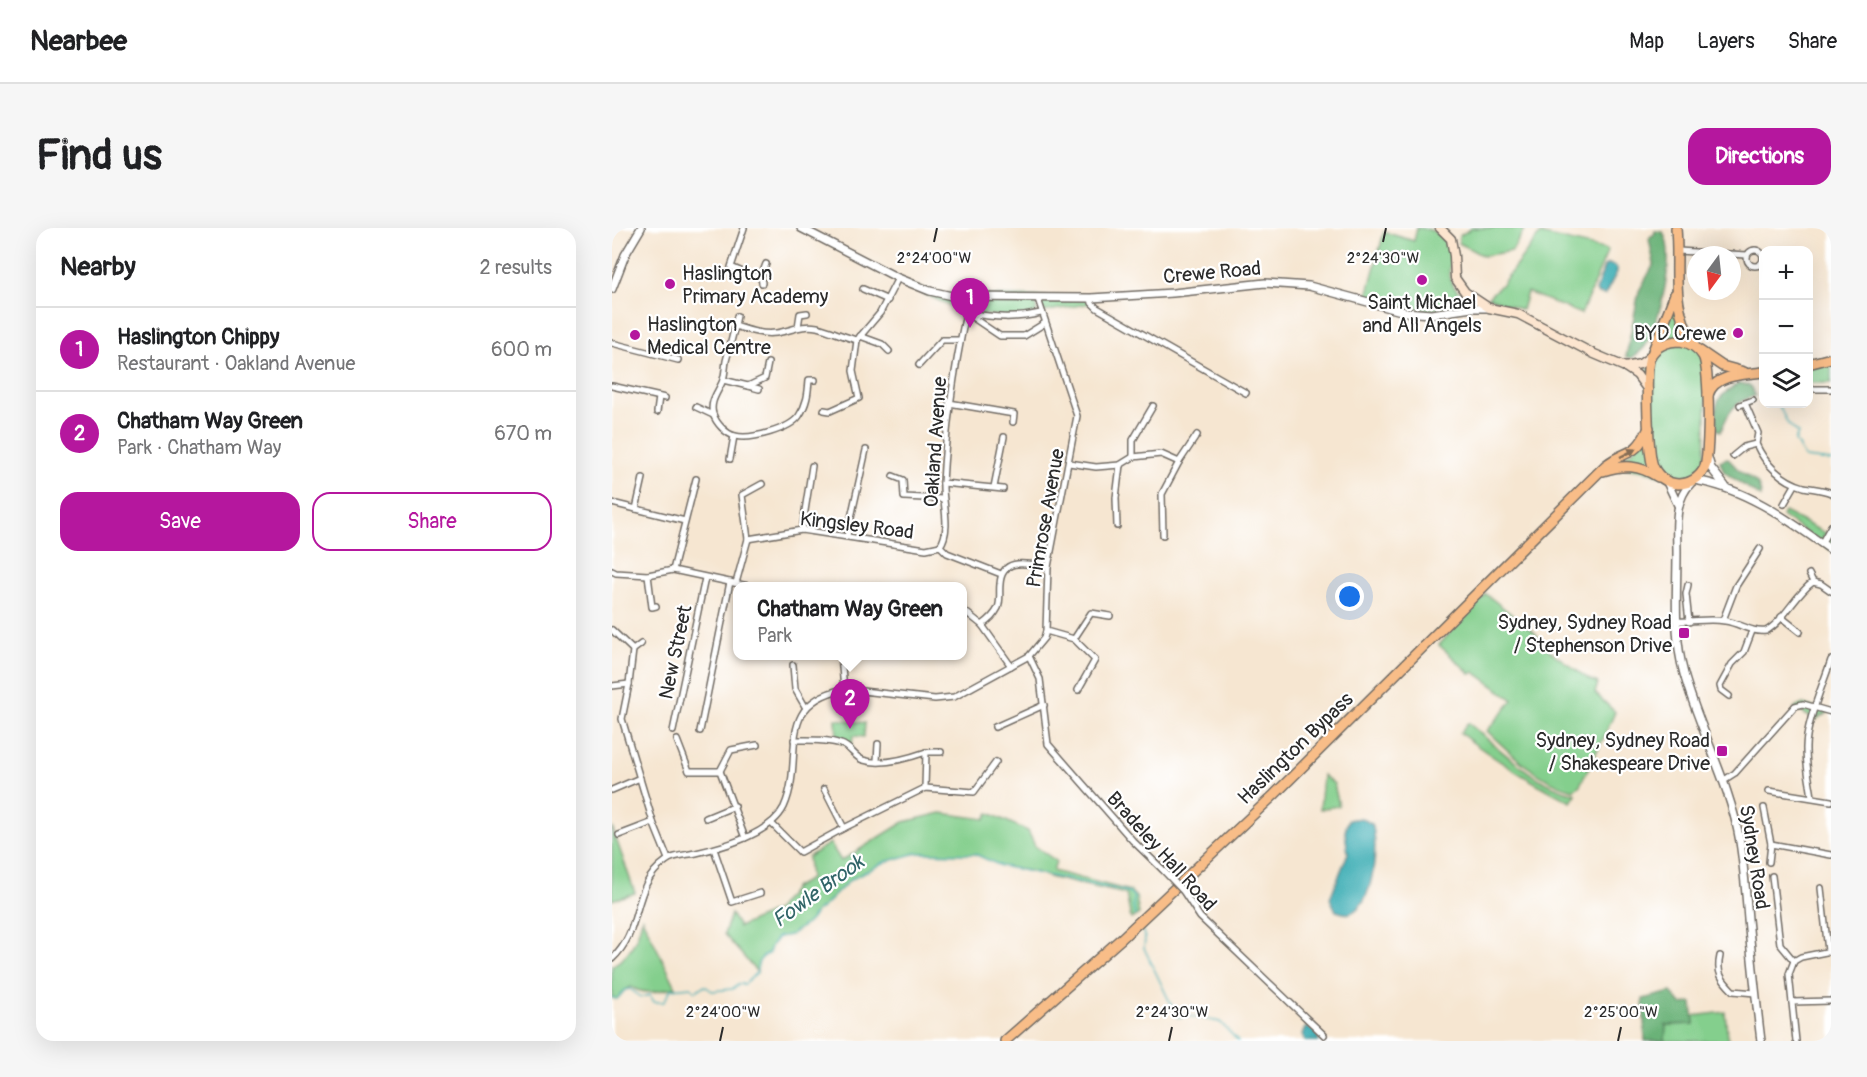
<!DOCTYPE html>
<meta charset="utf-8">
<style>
body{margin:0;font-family:Pangolin,sans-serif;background:#f6f6f6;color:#202124}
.controls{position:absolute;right:18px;top:18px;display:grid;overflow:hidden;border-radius:12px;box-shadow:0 6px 24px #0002}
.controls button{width:54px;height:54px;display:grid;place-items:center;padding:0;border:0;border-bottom:2px solid #e0e0e0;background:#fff;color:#202124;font:30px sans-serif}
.compass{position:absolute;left:1075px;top:18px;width:54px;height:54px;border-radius:50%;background:#fff;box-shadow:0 6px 24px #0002;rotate:195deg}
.you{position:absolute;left:738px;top:369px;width:21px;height:21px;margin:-15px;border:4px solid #fff;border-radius:50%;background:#1a73e8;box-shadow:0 0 0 9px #1a73e833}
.badge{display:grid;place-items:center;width:39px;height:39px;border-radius:50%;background:#b5179e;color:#fff;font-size:20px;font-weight:700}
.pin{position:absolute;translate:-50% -50px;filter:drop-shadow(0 2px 3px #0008)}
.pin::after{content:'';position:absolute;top:32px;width:21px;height:18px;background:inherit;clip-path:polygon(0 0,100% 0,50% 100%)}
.popup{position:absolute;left:121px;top:354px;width:234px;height:78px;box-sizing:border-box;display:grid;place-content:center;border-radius:12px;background:#fff;filter:drop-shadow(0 2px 4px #0005);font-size:20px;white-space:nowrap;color:#757577}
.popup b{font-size:22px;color:#202124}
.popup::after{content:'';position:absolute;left:50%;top:100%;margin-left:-12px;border:12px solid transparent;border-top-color:#fff}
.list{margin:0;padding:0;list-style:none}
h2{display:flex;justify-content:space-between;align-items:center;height:78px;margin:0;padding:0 24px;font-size:26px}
h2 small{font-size:20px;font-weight:400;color:#757577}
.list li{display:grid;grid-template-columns:39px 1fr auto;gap:18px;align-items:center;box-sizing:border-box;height:84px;padding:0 24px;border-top:2px solid #e0e0e0}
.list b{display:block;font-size:22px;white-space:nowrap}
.list p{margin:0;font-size:20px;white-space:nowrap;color:#757577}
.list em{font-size:20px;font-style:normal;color:#757577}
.actions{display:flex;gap:12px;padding:18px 24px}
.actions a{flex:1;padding:14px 0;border:2px solid #b5179e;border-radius:18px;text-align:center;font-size:21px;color:#b5179e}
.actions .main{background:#b5179e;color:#fff}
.icon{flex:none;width:33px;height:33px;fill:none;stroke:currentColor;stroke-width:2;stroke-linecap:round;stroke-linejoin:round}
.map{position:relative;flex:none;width:1219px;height:813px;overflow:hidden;border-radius:18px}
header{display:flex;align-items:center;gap:36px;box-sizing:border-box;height:84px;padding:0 30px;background:#fff;border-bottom:2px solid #e0e0e0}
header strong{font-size:28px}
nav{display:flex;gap:33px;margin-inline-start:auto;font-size:21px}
.intro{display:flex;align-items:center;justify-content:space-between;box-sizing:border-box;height:144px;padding:0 36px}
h1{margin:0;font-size:42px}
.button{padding:15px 27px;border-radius:18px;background:#b5179e;color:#fff;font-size:21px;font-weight:700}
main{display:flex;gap:36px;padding:0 36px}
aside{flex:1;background:#fff;border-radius:18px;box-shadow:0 6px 24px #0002}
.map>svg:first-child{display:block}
</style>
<header>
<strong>Nearbee</strong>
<nav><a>Map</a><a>Layers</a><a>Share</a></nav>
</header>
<div class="intro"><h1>Find us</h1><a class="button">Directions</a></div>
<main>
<aside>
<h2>Nearby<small>2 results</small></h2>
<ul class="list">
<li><span class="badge">1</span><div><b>Haslington Chippy</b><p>Restaurant · Oakland Avenue</p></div><em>600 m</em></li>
<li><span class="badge">2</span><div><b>Chatham Way Green</b><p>Park · Chatham Way</p></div><em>670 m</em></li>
</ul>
<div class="actions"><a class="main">Save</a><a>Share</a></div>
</aside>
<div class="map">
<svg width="1219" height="813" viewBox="0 0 1219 813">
<rect width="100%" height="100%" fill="#fff"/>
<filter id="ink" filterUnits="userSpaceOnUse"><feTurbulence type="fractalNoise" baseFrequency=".0167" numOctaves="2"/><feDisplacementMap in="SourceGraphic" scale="12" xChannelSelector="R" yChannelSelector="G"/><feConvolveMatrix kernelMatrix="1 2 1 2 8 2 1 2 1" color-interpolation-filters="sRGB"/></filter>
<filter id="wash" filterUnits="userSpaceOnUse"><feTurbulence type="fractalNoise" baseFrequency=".008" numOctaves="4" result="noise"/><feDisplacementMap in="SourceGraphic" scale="24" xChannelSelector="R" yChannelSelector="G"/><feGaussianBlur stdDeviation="1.35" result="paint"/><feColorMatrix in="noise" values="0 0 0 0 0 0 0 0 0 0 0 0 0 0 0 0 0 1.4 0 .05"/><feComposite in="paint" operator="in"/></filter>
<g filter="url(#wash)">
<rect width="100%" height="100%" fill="#f6e6d1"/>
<!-- green -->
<g fill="#84cf8d" stroke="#587d5c" stroke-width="1.5">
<path d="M805 0C820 0 838 8 839 25 839 35 835 44 839 53 843 64 854 69 863 75L861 77 817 82 783 77 755 68 772 4 802 13Z"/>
<polygon points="860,0 913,0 900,23 871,28 847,15 847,8"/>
<polygon points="928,6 996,22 969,86 915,64 910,82 876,69 890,56"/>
<polygon points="284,53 330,66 479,70 480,75 432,84 425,73 424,85 409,90 354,85"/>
<polygon points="1064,66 1068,86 1095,137 1093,239 1072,255 1038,244 994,237 1019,225 1037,200 1035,142"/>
<polygon points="1219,134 1219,155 1197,155 1196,139"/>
<polygon points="1172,284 1219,308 1219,322 1170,288"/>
<path d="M874 366 923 405 938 423 978 452 986 455 983 465 1003 484 995 503 968 557 961 562C927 553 900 527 875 503L901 472 862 444 859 446 827 417Z"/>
<polygon points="1191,476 1217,484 1203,492 1182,480"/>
<polygon points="224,491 253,495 252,509 241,508 240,518 225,512"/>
<path d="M856 495C889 521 921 556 964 566L959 574C919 554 883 532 848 505Z"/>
<polygon points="711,547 722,556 727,578 708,581"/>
<path d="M329 585 373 591 377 585 416 603 423 618 444 633 441 643 518 663 524 669 527 686 519 691 514 666 440 650 423 644 389 638 363 626 305 625 273 634 238 652 211 679 204 684 199 692 179 707 166 709 159 718 157 725C148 730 145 734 145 744L112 706 119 686 127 699 165 682 183 659 198 651 196 629 218 615 229 633 292 594Z"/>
<polygon points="0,599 23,665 0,672"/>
<path d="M30 690 64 759C48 763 33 768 19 759L13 762 5 771 0 770V738C19 727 26 710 30 690Z"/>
<polygon points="1113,784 1116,813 1053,813 1053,797 1082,796 1081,788"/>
</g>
<!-- forest -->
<g fill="#6bb278" stroke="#4b6e52" stroke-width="1.5">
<path d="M1043 3 1051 4C1065 27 1047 95 1034 117 1031 122 1025 126 1020 130L1014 129 1027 63 1042 36 1037 11 1039 8 1042 7Z"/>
<path d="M1127 155 1139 158 1143 168C1123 173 1116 184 1109 203L1105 202C1104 173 1101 172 1127 155Z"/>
<path d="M1115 230C1120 234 1124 240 1129 244 1141 252 1148 253 1149 269L1112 244 1108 233Z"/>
<polygon points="1059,764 1069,776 1080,775 1082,796 1054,797 1053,813 1033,813 1031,771"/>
</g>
<!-- water -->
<g fill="#39abb2" stroke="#326b6e" stroke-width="1.5">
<polygon points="995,36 1001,37 1005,40 1005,44 993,67 986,66 984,62 992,39"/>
<path d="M749 590 760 596C767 617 762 677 738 685 733 687 729 684 724 683L718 670 736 625 733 604 736 592Z"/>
<path d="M694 799C701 801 707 807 707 813H693L690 806Z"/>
</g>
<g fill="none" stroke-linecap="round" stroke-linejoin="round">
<!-- stream -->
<g stroke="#39abb2" stroke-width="1.5">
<polyline points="1166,176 1176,196 1186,205 1183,213 1193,230 1219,233"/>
<polyline points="530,702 533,710 532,720 565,789 577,788 608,794 626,813"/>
<path d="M0 770 5 771 13 762 18 761 29 769 38 767 42 774H52L59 761 79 759 83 763 93 758 100 763 120 761 128 756H133L145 744C145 734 148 730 157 725L159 718 166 709 179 707 199 692 204 684 211 679 238 652 273 634 305 625 363 626 389 638 517 664 522 669 521 677 523 688"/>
</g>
</g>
</g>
<g filter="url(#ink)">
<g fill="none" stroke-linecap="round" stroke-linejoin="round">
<!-- minor casing -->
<g stroke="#726c65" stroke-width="8">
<g id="minor">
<polyline points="132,0 119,39 137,47 149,49"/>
<circle cx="1143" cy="30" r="8"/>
<polyline points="1066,23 1135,27"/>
<polyline points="150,55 149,49 154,36"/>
<polyline points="251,61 276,72"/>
<polyline points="479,70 480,75 485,80 634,165"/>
<polyline points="354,85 388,108 412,108 433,95"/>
<path d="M357 85C383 90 404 91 429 85"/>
<path d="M125 88C122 103 118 118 114 133 113 139 113 146 111 152 107 163 97 173 101 186 104 195 114 206 123 208 139 212 178 201 187 188 195 176 196 166 197 152H203"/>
<path d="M123 98C136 102 150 107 164 105 178 103 190 96 205 99 218 102 232 109 245 112"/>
<polyline points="186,99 188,86 195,85"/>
<polyline points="248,108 270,116 277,123"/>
<polyline points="0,115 66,132"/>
<polyline points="307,137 330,112 348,112"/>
<polyline points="111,152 136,158 153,150 156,135"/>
<polyline points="0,158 53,170"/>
<polyline points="136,158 147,161"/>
<polyline points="1196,161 1219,161"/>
<polyline points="337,175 402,186 401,194"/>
<path d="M1133 175 1146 205 1144 216C1153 236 1170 253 1192 259 1201 261 1210 261 1219 265"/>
<polyline points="1128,177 1141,172"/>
<polyline points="84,179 101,187"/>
<polyline points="212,182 218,183 247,170 241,143 245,112 268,85 286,50"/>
<polyline points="45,184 47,169"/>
<polyline points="1121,228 1132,219 1144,216"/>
<polyline points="521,229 521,212 541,178"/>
<polyline points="118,231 122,208"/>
<polyline points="567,234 585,207"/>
<polyline points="457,235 484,239 508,237 521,229 549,226 567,234 550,266 551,307"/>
<polyline points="281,248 291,252 292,269 331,271"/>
<polyline points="331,255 391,261"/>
<polyline points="382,259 392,209"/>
<polyline points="0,275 73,293"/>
<polyline points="1172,276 1183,257"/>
<polyline points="24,281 31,250"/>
<polyline points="505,298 504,270 508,237"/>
<polyline points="190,302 200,238"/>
<polyline points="235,308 254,222"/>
<polyline points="136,311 130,267 150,256"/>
<polyline points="1209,316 1219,298"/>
<path d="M328 318C340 301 330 274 331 255 334 196 342 142 354 85L352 70"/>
<polyline points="61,342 84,251"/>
<polyline points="0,343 4,345 36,347 61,342 136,358"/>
<polyline points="1197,346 1201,354"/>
<polyline points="36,347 40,379 44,378"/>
<polyline points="124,355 136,311 190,302 314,321 328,318 335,325 389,346"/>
<polyline points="1076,357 1074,366 1077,394"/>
<polyline points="350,381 370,397 399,438"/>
<polyline points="1169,389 1188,404"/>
<polyline points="1111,392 1124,358 1148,321"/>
<path d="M1065 393C1081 394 1097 390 1113 393 1128 395 1139 405 1154 403 1172 393 1183 367 1201 354L1209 356 1219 363"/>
<path d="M370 397C376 393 383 386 386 380 389 372 387 364 388 356 390 328 416 336 436 339"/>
<polyline points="0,402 21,422 17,456 10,491 41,594 56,631"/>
<polyline points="434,403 462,411 483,432 466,462"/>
<polyline points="462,411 479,385 498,388"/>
<polyline points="21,422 29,416"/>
<polyline points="229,428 232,461"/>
<polyline points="417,428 428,451 436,516 521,613 550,641"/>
<polyline points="181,437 183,461 194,480"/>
<polyline points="0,458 17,456"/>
<polyline points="1117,468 1109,462 1108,458 1120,436 1132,424 1140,403"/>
<polyline points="383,499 432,477"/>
<polyline points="61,503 93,350"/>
<polyline points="88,503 118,354"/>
<polyline points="65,512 77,543 108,543 133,610"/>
<path d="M182 512C197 512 214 511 229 516 239 519 242 529 251 532 269 538 297 530 314 524L313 560"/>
<polyline points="314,524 329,524"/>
<polyline points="265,533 266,516"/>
<polyline points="108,543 119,522 145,517"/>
<polyline points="1112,552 1123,545 1183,478 1191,476 1219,484"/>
<polyline points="212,561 232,600"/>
<polyline points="0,562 28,550"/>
<polyline points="1157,563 1219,573"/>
<path d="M1200 569C1198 554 1194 538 1194 522 1193 497 1211 457 1219 432"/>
<polyline points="1152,580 1159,616 1157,634"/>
<polyline points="94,590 123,578"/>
<polyline points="159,595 188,624 232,600 313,560 362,564 384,534"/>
<polyline points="7,607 41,594"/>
<polyline points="1159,616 1219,627"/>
<polyline points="102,621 120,674 148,665"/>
<polyline points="1160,648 1168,716 1182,733"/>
<polyline points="1209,660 1216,723"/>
<polyline points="571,663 588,689 712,807"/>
<path d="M1108 728C1104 745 1110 752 1121 763L1143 765"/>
<path d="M0 731C32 702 18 658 54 633 61 627 75 627 84 625 111 619 159 606 172 579 194 530 160 476 232 461L323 471 342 469 417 428 432 410 434 403 436 339 465 188 426 71"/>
<polyline points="1180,774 1219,773"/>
<polyline points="1184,813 1177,746 1182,733 1189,729 1219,723"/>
</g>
</g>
<!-- tertiary casing -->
<g stroke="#726c65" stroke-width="10">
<g id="tertiary">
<polyline points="189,0 286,50 318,63 344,69 479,70 561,65 653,55 697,58 793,84 819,86 860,80 877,80"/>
<polyline points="0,61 13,27 29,0"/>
<polyline points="1096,230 1099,240 1113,258"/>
<path d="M1082 252C1134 260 1178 293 1219 322"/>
<polyline points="1055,254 1066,277"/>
<path d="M1079 255C1061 273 1065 300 1065 324 1065 364 1061 407 1072 446 1088 503 1118 555 1128 614 1132 639 1134 665 1136 691 1140 732 1144 772 1149 813"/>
</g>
</g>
<!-- secondary casing -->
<g stroke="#726c65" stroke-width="11">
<g id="secondary">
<polyline points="828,0 839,11 842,28 843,50 853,64 877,80 906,86 980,125 1013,139 1025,147 1036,162"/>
<polyline points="1013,139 1028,136 1038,129"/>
</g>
</g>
<!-- primary casing -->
<g stroke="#726c65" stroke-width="12">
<g id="primary">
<polyline points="1088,123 1110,138 1132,144"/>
<polyline points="1196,136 1219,130"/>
<path d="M1096 167C1102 146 1133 146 1152 144"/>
</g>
</g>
<!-- trunk casing -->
<g stroke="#726c65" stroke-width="12">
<g id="trunk">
<path d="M1064 0C1068 46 1057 73 1082 117"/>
<path d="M1069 113C1078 115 1086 120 1091 128 1098 140 1098 229 1092 241 1086 251 1077 256 1066 256 1054 255 1046 249 1041 238 1036 226 1033 141 1038 129 1044 117 1057 113 1069 113Z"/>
<polyline points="1041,123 1063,66"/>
<path d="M991 243C1012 236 1027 237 1046 249"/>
<path d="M393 813 510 710 662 567 994 237C1016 220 1022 231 1037 200"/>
</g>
</g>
<!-- minor -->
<use href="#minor" stroke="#fff" stroke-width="5"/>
<!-- tertiary -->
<use href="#tertiary" stroke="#fff" stroke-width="7"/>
<!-- secondary -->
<use href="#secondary" stroke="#fce5cf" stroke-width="8"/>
<!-- primary -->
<use href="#primary" stroke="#f8bd88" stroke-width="9"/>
<!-- trunk -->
<use href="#trunk" stroke="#f8bd88" stroke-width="9"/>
<!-- minor-bridge casing -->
<g stroke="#726c65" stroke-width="8" stroke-linecap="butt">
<polyline id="minor-bridge" points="550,641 571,663"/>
</g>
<!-- minor-bridge -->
<use href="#minor-bridge" stroke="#fff" stroke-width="5"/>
</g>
<!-- one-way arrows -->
<defs><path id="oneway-solid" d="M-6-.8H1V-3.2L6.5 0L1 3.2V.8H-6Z" transform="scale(1.5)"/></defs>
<use fill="#876d55" href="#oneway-solid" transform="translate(1016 225) rotate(-27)"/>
</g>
<!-- ticks -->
<path fill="none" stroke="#2b2b2b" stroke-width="2" d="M322 14 325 0M771 14 774 0M108 813 111 799M557 813 560 799M1006 813 1009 799"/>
<!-- markers -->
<g fill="#b5179e" stroke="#fff" stroke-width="2">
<circle cx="810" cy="52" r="6"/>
<circle cx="58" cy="56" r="6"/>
<circle cx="1126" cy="105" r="6"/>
<circle cx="23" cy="107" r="6"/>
<rect x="1066" y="399" width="12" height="12" rx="3"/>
<rect x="1104" y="517" width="12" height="12" rx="3"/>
</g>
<g text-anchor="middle" stroke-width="4.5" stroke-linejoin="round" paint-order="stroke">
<!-- street labels -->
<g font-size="20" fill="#2b2b2b" stroke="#fff">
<text transform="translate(600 44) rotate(-5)" y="7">Crewe Road</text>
<text transform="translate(323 214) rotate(-86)" y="7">Oakland Avenue</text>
<text transform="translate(433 290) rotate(-80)" y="7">Primrose Avenue</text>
<text transform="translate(245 297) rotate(7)" y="7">Kingsley Road</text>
<text transform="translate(63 424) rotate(-78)" y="7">New Street</text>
<text transform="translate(683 520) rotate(-44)" y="7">Haslington Bypass</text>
<text transform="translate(550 623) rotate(48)" y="7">Bradeley Hall Road</text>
<text transform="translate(1143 629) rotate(81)" y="7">Sydney Road</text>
</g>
<!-- poi labels -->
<g font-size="20" fill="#2b2b2b" stroke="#fff" text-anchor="end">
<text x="70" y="52" text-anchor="start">Haslington<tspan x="70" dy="23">Primary Academy</tspan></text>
<text x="810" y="81" text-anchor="middle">Saint Michael<tspan x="810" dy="23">and All Angels</tspan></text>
<text x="35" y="103" text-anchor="start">Haslington<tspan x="35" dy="23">Medical Centre</tspan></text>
<text x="1114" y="112">BYD Crewe</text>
<text x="1060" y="401">Sydney, Sydney Road<tspan x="1060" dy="23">/ Stephenson Drive</tspan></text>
<text x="1098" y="519">Sydney, Sydney Road<tspan x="1098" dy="23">/ Shakespeare Drive</tspan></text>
</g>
<!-- water labels -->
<g font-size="21" font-style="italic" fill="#316568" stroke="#fff">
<text transform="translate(206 663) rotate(-36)" y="7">Fowle Brook</text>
</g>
</g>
<g font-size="15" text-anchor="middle" fill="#2b2b2b" stroke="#fff" stroke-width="4.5" stroke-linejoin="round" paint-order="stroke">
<text x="322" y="35">2°24'00"W</text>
<text x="771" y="35">2°24'30"W</text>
<text x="111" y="789">2°24'00"W</text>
<text x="560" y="789">2°24'30"W</text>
<text x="1009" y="789">2°25'00"W</text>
</g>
</svg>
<div class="controls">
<button>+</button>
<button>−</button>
<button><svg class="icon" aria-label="layers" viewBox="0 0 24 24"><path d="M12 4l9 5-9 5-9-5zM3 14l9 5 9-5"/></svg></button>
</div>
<svg class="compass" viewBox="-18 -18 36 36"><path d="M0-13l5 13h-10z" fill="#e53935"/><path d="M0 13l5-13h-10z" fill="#757577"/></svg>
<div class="you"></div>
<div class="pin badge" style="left:358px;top:100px">1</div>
<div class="pin badge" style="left:238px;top:501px">2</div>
<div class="popup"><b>Chatham Way Green</b>Park</div>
</div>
</main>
